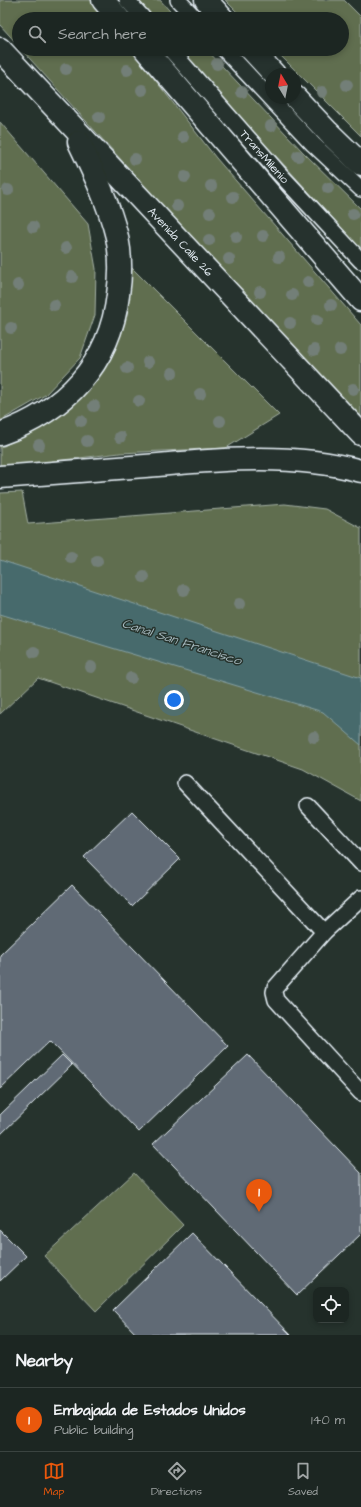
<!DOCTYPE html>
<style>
body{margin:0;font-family:"Architects Daughter",sans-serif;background:#29322f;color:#f1f3f6}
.controls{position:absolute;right:12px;bottom:12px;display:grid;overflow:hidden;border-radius:8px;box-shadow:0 2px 6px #0003}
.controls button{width:36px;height:36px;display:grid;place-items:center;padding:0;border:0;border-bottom:1px solid #3a4340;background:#1c2622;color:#f1f3f6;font:20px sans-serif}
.compass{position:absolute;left:265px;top:68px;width:36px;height:36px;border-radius:50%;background:#1c2622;box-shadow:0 2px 6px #0003;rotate:350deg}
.you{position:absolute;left:174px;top:700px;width:14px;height:14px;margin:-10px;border:3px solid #fff;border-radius:50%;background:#1a73e8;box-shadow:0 0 0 6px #1a73e833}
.badge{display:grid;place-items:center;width:26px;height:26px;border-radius:50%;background:#ea580c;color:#fff;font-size:13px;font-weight:700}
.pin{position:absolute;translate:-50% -33px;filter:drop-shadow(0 1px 2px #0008)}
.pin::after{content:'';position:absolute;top:21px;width:14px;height:12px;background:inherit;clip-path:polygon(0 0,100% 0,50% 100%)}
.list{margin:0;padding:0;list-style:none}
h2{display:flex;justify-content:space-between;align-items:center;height:52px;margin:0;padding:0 16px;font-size:17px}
h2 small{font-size:13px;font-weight:400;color:#a0a5a5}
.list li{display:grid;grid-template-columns:26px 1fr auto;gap:12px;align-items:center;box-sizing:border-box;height:64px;padding:0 16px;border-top:1px solid #3a4340}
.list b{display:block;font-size:15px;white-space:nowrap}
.list p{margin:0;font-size:13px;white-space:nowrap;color:#a0a5a5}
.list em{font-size:13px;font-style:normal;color:#a0a5a5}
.icon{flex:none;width:22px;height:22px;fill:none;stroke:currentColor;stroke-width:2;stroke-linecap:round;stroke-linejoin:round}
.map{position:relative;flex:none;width:361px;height:1335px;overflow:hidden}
.search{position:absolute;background:#1c2622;box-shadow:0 2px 6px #0003;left:12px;right:12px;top:12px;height:44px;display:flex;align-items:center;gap:10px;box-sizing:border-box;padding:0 14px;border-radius:22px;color:#a0a5a5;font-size:15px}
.sheet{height:116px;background:#1c2622}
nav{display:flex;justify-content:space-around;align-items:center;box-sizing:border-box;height:56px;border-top:1px solid #3a4340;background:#1c2622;font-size:11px;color:#a0a5a5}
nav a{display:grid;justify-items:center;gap:2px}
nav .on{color:#ea580c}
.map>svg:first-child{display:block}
</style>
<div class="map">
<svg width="361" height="1335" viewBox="0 0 361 1335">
<rect width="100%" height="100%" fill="#26332d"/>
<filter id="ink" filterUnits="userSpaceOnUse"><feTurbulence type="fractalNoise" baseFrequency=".025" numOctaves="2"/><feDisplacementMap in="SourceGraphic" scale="8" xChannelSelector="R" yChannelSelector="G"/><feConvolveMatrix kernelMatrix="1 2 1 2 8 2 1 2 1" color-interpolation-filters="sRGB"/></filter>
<g filter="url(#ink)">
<!-- green -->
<g fill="#606e50" stroke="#a4b0a4">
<polygon points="0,0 93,0 107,19 19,19 19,46 0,25"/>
<polygon points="134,0 160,0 177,19 151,19"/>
<polygon points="225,0 344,0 361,17 361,136 274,49 342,49 342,19 244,19"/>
<polygon points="21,49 131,49 216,158 361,325 361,419 179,224"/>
<polygon points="178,49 206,49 303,152 361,209 361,249"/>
<polygon points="0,122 88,224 96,269 95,315 80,358 45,395 0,421"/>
<polygon points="132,268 279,415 226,448 120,453 30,464 0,465 0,446 4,446 63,412 96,382 115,347"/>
<polygon points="22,492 28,524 285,504 325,509 361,528 361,801 303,769 38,678 0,714 0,493"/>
<polygon points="134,1173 183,1225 96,1311 44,1256"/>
</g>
<!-- water -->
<polygon fill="#476b6c" stroke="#87a1a4" points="0,560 361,678 361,745 323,712 0,614"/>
<!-- building -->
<g fill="#606a74" stroke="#e8f1f8">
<polygon points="132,811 180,859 132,906 84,857"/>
<polygon points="72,885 228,1046 139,1132 50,1041 0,1089 0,955"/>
<polygon points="62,1055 72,1065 0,1135 0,1115"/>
<polygon points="248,1055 361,1173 361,1234 297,1295 153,1144"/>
<polygon points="0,1230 26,1256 0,1281"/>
<polygon points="192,1233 291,1335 137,1335 113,1310"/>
</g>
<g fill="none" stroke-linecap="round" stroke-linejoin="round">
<!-- lane casing -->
<g stroke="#e8f1f8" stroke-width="18">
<g id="lane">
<polyline points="127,0 144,19"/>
<polyline points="178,0 196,19"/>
<path id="s1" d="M170 49 278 172 361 261"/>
<polyline points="224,49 313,144 361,189"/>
<polyline points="185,783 324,932"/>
<polyline points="308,806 361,863"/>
<polyline points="361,898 324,932 275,988 274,992 276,1000 361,1093"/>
</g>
</g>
<!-- primary casing -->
<g stroke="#e8f1f8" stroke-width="25">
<g id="primary">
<polyline points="103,0 119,19"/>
<polyline points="206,0 223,19"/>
<path id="s2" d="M0 49 361 434"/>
<polyline points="145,49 361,300"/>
<polyline points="251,49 274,74"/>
<polyline points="295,97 328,132 361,164"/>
<path d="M0 434C65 411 110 364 118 295 121 275 121 256 117 237 109 204 94 173 79 142"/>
<path d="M0 477C53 473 105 469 158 465 225 459 295 453 361 471"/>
</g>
</g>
<!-- lane -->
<use href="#lane" stroke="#26332d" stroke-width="15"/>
<!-- primary -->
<use href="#primary" stroke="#26332d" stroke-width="22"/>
</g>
<!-- trees -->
<g fill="#737f78">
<circle cx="217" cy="64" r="6"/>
<circle cx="66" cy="69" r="6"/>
<circle cx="127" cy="70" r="6"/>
<circle cx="347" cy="85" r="6"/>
<circle cx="142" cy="90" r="6"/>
<circle cx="242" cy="92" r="6"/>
<circle cx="322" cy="92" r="6"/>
<circle cx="99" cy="117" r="6"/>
<circle cx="271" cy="126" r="6"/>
<circle cx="183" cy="137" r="6"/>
<circle cx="298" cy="156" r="6"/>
<circle cx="135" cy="159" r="6"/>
<circle cx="185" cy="177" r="6"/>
<circle cx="211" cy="186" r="6"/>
<circle cx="328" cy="188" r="6"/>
<circle cx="8" cy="190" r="6"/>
<circle cx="233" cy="197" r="6"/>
<circle cx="177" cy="206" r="6"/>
<circle cx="210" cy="213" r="6"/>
<circle cx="353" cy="214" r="6"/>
<circle cx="33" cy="227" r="6"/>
<circle cx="263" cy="236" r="6"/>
<circle cx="236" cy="237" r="6"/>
<circle cx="209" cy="240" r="6"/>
<circle cx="66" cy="248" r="6"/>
<circle cx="279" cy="257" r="6"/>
<circle cx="229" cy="259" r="6"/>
<circle cx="72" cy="277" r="6"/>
<circle cx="308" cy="282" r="6"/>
<circle cx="18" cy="285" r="6"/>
<circle cx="260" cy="292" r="6"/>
<circle cx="292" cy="295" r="6"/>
<circle cx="54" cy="305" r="6"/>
<circle cx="331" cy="305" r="6"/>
<circle cx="317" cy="320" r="6"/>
<circle cx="290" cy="323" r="6"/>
<circle cx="11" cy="328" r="6"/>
<circle cx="314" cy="350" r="6"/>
<circle cx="340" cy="350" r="6"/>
<circle cx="148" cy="362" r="6"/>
<circle cx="127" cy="368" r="6"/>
<circle cx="172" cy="373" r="6"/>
<circle cx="353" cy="389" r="6"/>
<circle cx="200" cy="394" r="6"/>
<circle cx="139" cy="401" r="6"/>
<circle cx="94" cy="406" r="6"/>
<circle cx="81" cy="421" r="6"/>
<circle cx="220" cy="421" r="6"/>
<circle cx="120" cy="437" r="6"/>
<circle cx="87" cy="441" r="6"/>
<circle cx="39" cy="445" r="6"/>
<circle cx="71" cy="557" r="6"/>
<circle cx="97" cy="561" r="6"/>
<circle cx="144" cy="577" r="6"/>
<circle cx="184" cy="590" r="6"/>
<circle cx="239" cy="604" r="6"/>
<circle cx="34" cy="652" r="6"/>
<circle cx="91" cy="667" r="6"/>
<circle cx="131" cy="678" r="6"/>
<circle cx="178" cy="696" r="6"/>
<circle cx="314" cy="737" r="6"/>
</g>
</g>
<g text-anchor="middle" stroke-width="3" stroke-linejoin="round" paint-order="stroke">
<!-- street labels -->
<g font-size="12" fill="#e8f1f8" stroke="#26332d">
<text dy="4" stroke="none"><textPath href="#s1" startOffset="143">TransMilenio</textPath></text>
<text dy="4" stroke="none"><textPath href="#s2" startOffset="264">Avenida Calle 26</textPath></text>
</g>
<!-- water labels -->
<g font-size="13" font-style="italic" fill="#a8bbc0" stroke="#26332d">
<text transform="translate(182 641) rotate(18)" y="5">Canal San Francisco</text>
</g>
</g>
</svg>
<div class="controls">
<button><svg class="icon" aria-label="locate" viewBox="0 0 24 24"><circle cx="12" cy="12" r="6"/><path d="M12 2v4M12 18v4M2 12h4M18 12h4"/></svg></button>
</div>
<svg class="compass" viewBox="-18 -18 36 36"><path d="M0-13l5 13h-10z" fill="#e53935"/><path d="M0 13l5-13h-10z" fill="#a0a5a5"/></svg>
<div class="you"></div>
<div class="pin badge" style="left:259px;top:1212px">1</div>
<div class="search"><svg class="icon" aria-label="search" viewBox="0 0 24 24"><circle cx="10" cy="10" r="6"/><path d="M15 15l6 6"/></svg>Search here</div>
</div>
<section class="sheet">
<h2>Nearby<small></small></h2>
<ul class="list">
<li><span class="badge">1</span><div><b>Embajada de Estados Unidos</b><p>Public building</p></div><em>140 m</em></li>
</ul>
</section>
<nav>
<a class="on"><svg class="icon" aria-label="map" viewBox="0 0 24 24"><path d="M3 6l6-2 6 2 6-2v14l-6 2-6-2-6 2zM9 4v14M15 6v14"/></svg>Map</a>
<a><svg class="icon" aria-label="directions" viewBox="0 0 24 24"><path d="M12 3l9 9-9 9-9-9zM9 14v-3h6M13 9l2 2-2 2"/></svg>Directions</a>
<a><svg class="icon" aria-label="saved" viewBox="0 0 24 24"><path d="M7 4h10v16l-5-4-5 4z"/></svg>Saved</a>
</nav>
